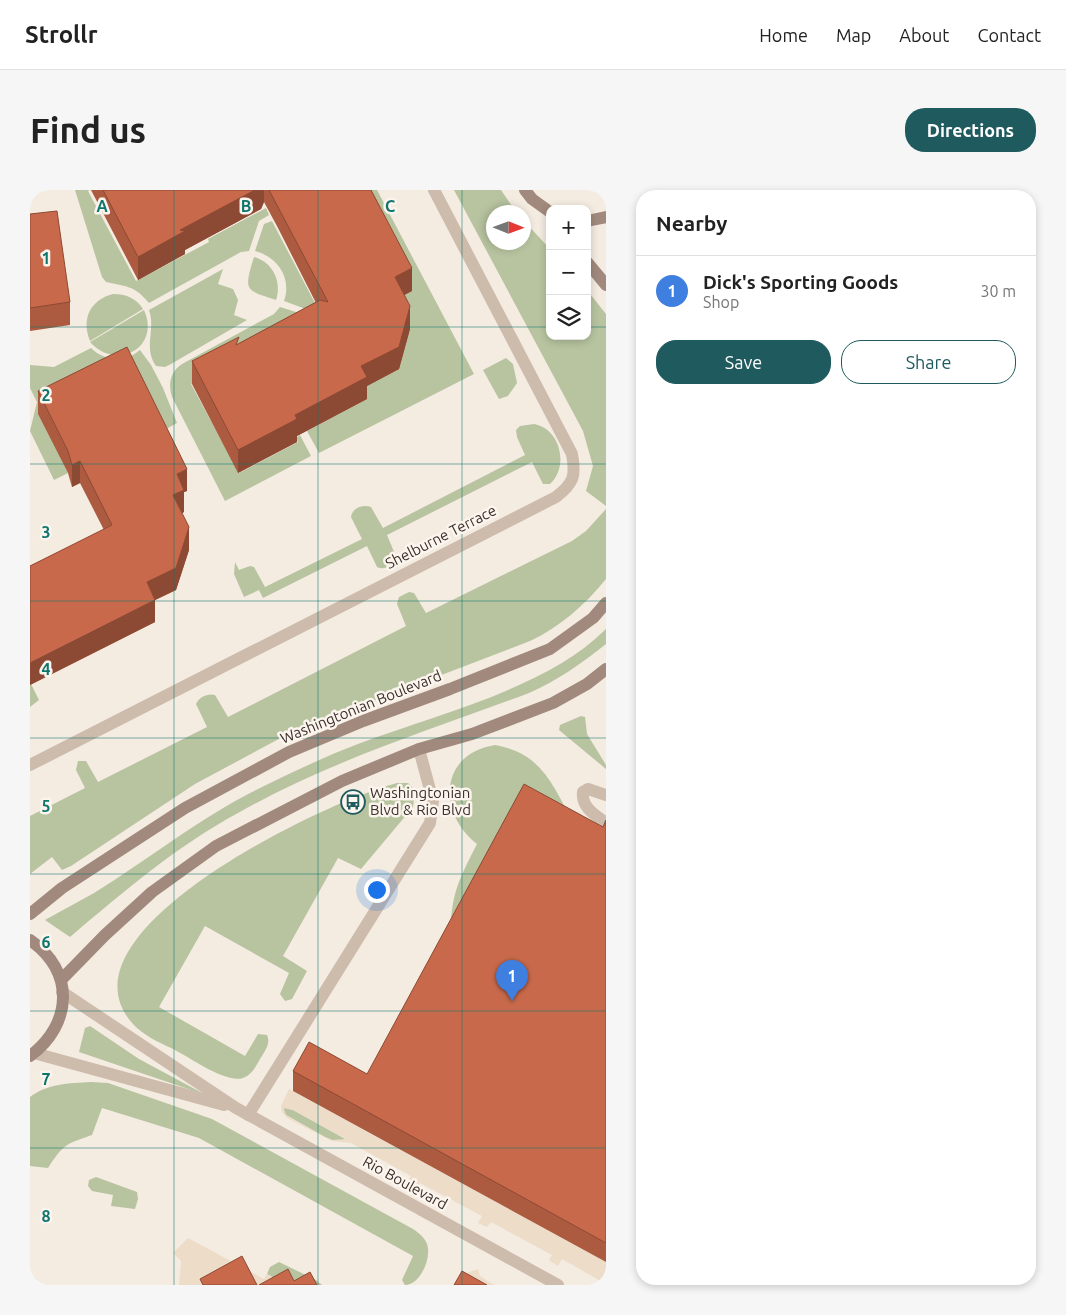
<!DOCTYPE html>
<meta charset="utf-8">
<style>
body{margin:0;font-family:Ubuntu,sans-serif;background:#f6f6f6;color:#222}
.controls{position:absolute;right:15px;top:15px;display:grid;overflow:hidden;border-radius:10px;box-shadow:0 2px 8px #0003}
.controls button{width:45px;height:45px;display:grid;place-items:center;padding:0;border:0;border-bottom:1px solid #e0e0e0;background:#fff;color:#222;font:25px sans-serif}
.compass{position:absolute;left:456px;top:15px;width:45px;height:45px;border-radius:50%;background:#fff;box-shadow:0 2px 8px #0003;rotate:91deg}
.you{position:absolute;left:346px;top:699px;width:18px;height:18px;margin:-12px;border:4px solid #fff;border-radius:50%;background:#1a73e8;box-shadow:0 0 0 8px #1a73e833}
.badge{display:grid;place-items:center;width:32px;height:32px;border-radius:50%;background:#1f5a5e;color:#fff;font-size:16px;font-weight:700}
.pin{position:absolute;translate:-50% -41px;filter:drop-shadow(0 1px 2px #0008)}
.pin::after{content:'';position:absolute;top:26px;width:18px;height:15px;background:inherit;clip-path:polygon(0 0,100% 0,50% 100%)}
.list{margin:0;padding:0;list-style:none}
h2{display:flex;justify-content:space-between;align-items:center;height:65px;margin:0;padding:0 20px;font-size:21px}
h2 small{font-size:16px;font-weight:400;color:#767676}
.list li{display:grid;grid-template-columns:32px 1fr auto;gap:15px;align-items:center;box-sizing:border-box;height:70px;padding:0 20px;border-top:1px solid #e0e0e0}
.list b{display:block;font-size:19px;white-space:nowrap}
.list p{margin:0;font-size:16px;white-space:nowrap;color:#767676}
.list em{font-size:16px;font-style:normal;color:#767676}
.actions{display:flex;gap:10px;padding:15px 20px}
.actions a{flex:1;padding:11px 0;border:1px solid #1f5a5e;border-radius:20px;text-align:center;font-size:18px;color:#1f5a5e}
.actions .main{background:#1f5a5e;color:#fff}
.icon{flex:none;width:28px;height:28px;fill:none;stroke:currentColor;stroke-width:2;stroke-linecap:round;stroke-linejoin:round}
.map{position:relative;flex:none;width:576px;height:1095px;overflow:hidden;border-radius:20px}
header{display:flex;align-items:center;gap:30px;box-sizing:border-box;height:70px;padding:0 25px;background:#fff;border-bottom:1px solid #e0e0e0}
header strong{font-size:24px}
nav{display:flex;gap:28px;margin-inline-start:auto;font-size:18px}
.intro{display:flex;align-items:center;justify-content:space-between;box-sizing:border-box;height:120px;padding:0 30px}
h1{margin:0;font-size:35px}
.button{padding:12px 22px;border-radius:20px;background:#1f5a5e;color:#fff;font-size:18px;font-weight:700}
main{display:flex;gap:30px;padding:0 30px}
aside{flex:1;background:#fff;border-radius:20px;box-shadow:0 2px 8px #0003}
.map>svg:first-child{display:block}
</style>
<header>
<strong>Strollr</strong>
<nav><a>Home</a><a>Map</a><a>About</a><a>Contact</a></nav>
</header>
<div class="intro"><h1>Find us</h1><a class="button">Directions</a></div>
<main>
<div class="map">
<svg width="576" height="1095" viewBox="0 0 576 1095">
<rect width="100%" height="100%" fill="#f4ebe1"/>
<!-- green -->
<g fill="#b8c4a0">
<path d="M45 0H60L58 1 106 91 179 52 178 49 236 18 239 25 229 31 219 61 211 62 119 113C104 95 97 97 76 92L72 87Z"/>
<polygon points="329,0 347,0 444,184 289,263 277,241 337,209 331,199 368,179 380,139 365,110 382,101"/>
<polygon points="424,0 471,0 486,22 463,22 463,52 493,52 494,31 520,59 520,146 557,146 557,100 576,124 576,316 556,301 563,276 553,241"/>
<path d="M242 31 287 117 281 121 254 111C262 88 248 67 225 61L234 34Z"/>
<path d="M224 67C243 72 252 92 246 110 214 100 214 100 224 67Z"/>
<path d="M193 79 188 94 203 99 208 110 204 125 217 130 141 174 135 177 126 176C113 157 126 140 119 120Z"/>
<path d="M83 104C96 104 106 108 113 119L60 151C51 129 60 110 83 104Z"/>
<path d="M250 117 282 127 161 194 209 283 268 252 266 248 270 245 281 266 195 311 142 207C138 194 140 182 152 174L244 124Z"/>
<path d="M114 120C131 157 87 182 60 152Z"/>
<path d="M61 158C74 171 95 173 110 160L121 175 133 198 147 233 138 238 9 224 38 283 24 290 0 241 7 212 0 198V175L24 177Z"/>
<polygon points="476,168 483,174 487,193 478,206 469,209 453,180"/>
<path d="M504 234C531 239 539 277 520 294H513L502 272 357 345 367 369C364 375 354 381 347 377L337 356 233 408 229 400 214 407 204 384 205 372 209 380 220 376 224 377 235 397 332 349 321 327C322 318 333 314 341 317L353 338 495 265 487 247 486 240 490 236Z"/>
<path d="M576 319V389C555 415 530 437 500 451L260 543 165 594 41 676 32 680 22 667 0 684V626L55 598 46 580 48 571H56L68 592 177 537 166 514C169 507 178 503 185 505L198 527 376 436 367 414 369 407 379 402 384 403 396 423 542 351 556 341Z"/>
<path d="M576 439V454C551 474 528 490 499 503 401 540 299 571 208 623 147 656 93 702 40 747L15 730C31 721 48 712 64 703 122 667 173 625 234 596 265 581 296 566 328 554 407 524 516 499 576 439Z"/>
<polygon points="1,494 9,510 0,517 0,495"/>
<polygon points="551,526 555,527 557,544 576,575 576,579 529,540 530,535"/>
<path d="M465 555C514 564 522 596 544 633L420 750C421 705 427 693 447 654 407 623 409 564 465 555Z"/>
<path d="M367 593H378L385 600 383 617 331 679 308 668 253 766 277 781 262 809 255 811 250 804 259 783 175 736 129 817 215 866 228 844 237 845C241 853 235 861 230 869 226 876 222 885 213 888 196 894 158 866 141 858 128 852 113 845 103 834 19 742 301 609 367 593Z"/>
<polygon points="60,836 109,869 176,905 49,862 55,838"/>
<path d="M61 892 78 893 182 929 383 1039C389 1043 395 1048 397 1054 402 1068 390 1095 375 1095L372 1090 383 1066 169 948 72 918 62 945C37 954 34 953 18 978L0 976V907C17 894 39 893 61 892Z"/>
<polygon points="253,917 263,920 317,950 302,950 295,947 256,925"/>
<polygon points="66,987 107,1002 108,1009 105,1019 81,1016 83,1005 62,1001 58,996 59,990"/>
<polygon points="249,1072 286,1090 292,1095 257,1095 237,1084 240,1077"/>
</g>
<!-- plaza -->
<g fill="#ecdcc8" fill-rule="evenodd">
<path d="M259 899 576 1072V1094L532 1069 528 1076 519 1070 522 1065 461 1032 457 1037 448 1033 452 1026 390 993 387 999 377 993 381 986 321 953 302 951 257 928 252 922 251 916ZM253 918 263 920 316 949 302 950 295 947 256 925Z"/>
<polygon points="158,1048 234,1089 237,1084 257,1095 149,1095 151,1071 143,1063"/>
<polygon points="448,1079 450,1086 464,1095 449,1095 434,1084"/>
</g>
<g fill="none" stroke-linecap="round" stroke-linejoin="round">
<!-- lane -->
<g stroke="#cdbbac" stroke-width="12">
<polyline points="32,802 206,918 528,1095"/>
<polyline points="4,863 194,915"/>
<polyline points="218,925 400,633 403,611 389,559"/>
</g>
<!-- street -->
<g stroke="#cdbbac" stroke-width="12">
<path d="M0 575 526 307C544 293 546 286 542 264L404 0"/>
<path d="M576 605 558 599 553 602C551 617 565 625 576 633"/>
</g>
<!-- secondary -->
<g stroke="#a18a7d" stroke-width="12">
<polyline points="495,0 502,9 520,22"/>
<polyline points="557,31 576,27"/>
<polyline points="557,72 576,95"/>
<polyline points="0,724 32,698 155,618 259,562 333,531 420,499 520,459 563,428 576,413"/>
<path d="M0 750C45 781 43 834 0 866"/>
<polyline points="31,790 75,745 122,702 186,656 312,591 389,559 442,544 523,513 557,494 576,479"/>
</g>
</g>
<!-- wall -->
<g fill="#ac5a40">
<polygon points="61,0 341,0 382,101 374,105 380,139 369,179 337,196 337,209 267,246 267,252 208,283 162,194 162,171 209,154 286,113 248,38 234,12 231,19 155,60 155,64 108,90"/>
<polygon points="0,24 40,112 40,135 0,141"/>
<polygon points="8,201 157,301 154,302 154,322 152,323 159,360 146,400 125,410 125,432 0,495 0,376 74,340 50,293 42,297 38,283 8,224"/>
<polygon points="576,630 576,1072 263,901 263,881 337,884 573,637"/>
</g>
<!-- shaded-wall -->
<g fill="#8c4a34">
<polygon points="225,0 234,0 234,12 231,19 155,60 155,64 108,90 108,67 150,40"/>
<polygon points="382,78 382,101 365,110 365,87"/>
<polygon points="380,116 380,139 369,179 337,196 337,209 267,246 267,252 208,283 208,260 265,225 331,176"/>
<polygon points="50,271 50,293 42,297 42,275"/>
<polygon points="157,279 157,301 154,302 154,322 143,328 143,305 147,284"/>
<polygon points="159,337 159,360 146,400 125,410 125,432 0,495 0,473 117,392"/>
</g>
<!-- building -->
<g fill="#c8694b" stroke="#8c4a34">
<polygon points="73,0 225,0 150,40 155,41 108,67"/>
<polygon points="239,0 341,0 382,78 365,87 380,116 369,157 331,176 337,187 265,225 267,229 208,260 162,171 209,147 206,155 290,110 298,112"/>
<polygon points="27,21 40,112 0,118 0,24"/>
<polygon points="97,157 157,279 147,284 154,300 143,305 159,337 146,378 117,392 125,410 0,473 0,376 82,335 50,271 42,275 38,261 8,201"/>
<polygon points="494,594 573,637 576,630 576,1053 263,881 279,852 337,884"/>
<polygon points="212,1066 227,1095 173,1095 170,1089"/>
<polygon points="258,1079 264,1091 280,1082 287,1095 229,1095"/>
<polygon points="432,1081 457,1095 424,1095"/>
</g>
<!-- grid -->
<path fill="none" stroke="#0f766e" stroke-width="1" stroke-opacity="0.55" d="M144 0V1095M288 0V1095M432 0V1095M0 137H520M557 137H576M0 274H576M0 411H576M0 548H576M0 684H576M0 821H576M0 958H576"/>
<!-- icons -->
<defs>
<g id="bus-ring" transform="scale(1.25)"><circle r="9.5" fill="#fbf5ee" stroke="#1f5a5e" stroke-width="1.5"/><path d="M-5-6H5V4H4V6H2V4H-2V6H-4V4H-5ZM-3.5-4V0h7V-4ZM-3.5 1.2v1.5H-2V1.2ZM2 1.2v1.5H3.5V1.2Z" fill="#1f5a5e"/></g>
</defs>
<g fill-rule="evenodd">
<use href="#bus-ring" x="323" y="612"/>
</g>
<g text-anchor="middle" stroke-width="5" stroke-linejoin="round" paint-order="stroke">
<!-- street labels -->
<g font-size="15" fill="#3b302b" stroke="#fbf5ee">
<text transform="translate(411 347) rotate(-27)" y="5">Shelburne Terrace</text>
<text transform="translate(331 517) rotate(-22)" y="5">Washingtonian Boulevard</text>
<text transform="translate(375 993) rotate(29)" y="5">Rio Boulevard</text>
</g>
<!-- poi labels -->
<g font-size="15" fill="#3b302b" stroke="#fbf5ee" text-anchor="start">
<text x="340" y="608">Washingtonian<tspan x="340" dy="17">Blvd &amp; Rio Blvd</tspan></text>
</g>
</g>
<g font-size="16" text-anchor="middle" font-weight="bold" fill="#0f766e" stroke="#fbf5ee" stroke-width="5" stroke-linejoin="round" paint-order="stroke">
<text x="72" y="22">A</text>
<text x="216" y="22">B</text>
<text x="360" y="22">C</text>
<text x="16" y="74">1</text>
<text x="16" y="211">2</text>
<text x="16" y="348">3</text>
<text x="16" y="485">4</text>
<text x="16" y="622">5</text>
<text x="16" y="758">6</text>
<text x="16" y="895">7</text>
<text x="16" y="1032">8</text>
</g>
</svg>
<div class="controls">
<button>+</button>
<button>−</button>
<button><svg class="icon" aria-label="layers" viewBox="0 0 24 24"><path d="M12 4l9 5-9 5-9-5zM3 14l9 5 9-5"/></svg></button>
</div>
<svg class="compass" viewBox="-18 -18 36 36"><path d="M0-13l5 13h-10z" fill="#e53935"/><path d="M0 13l5-13h-10z" fill="#767676"/></svg>
<div class="you"></div>
<div class="pin badge" style="left:482px;top:811px;background:#3f7fe0">1</div>
</div>
<aside>
<h2>Nearby<small></small></h2>
<ul class="list">
<li><span class="badge" style="background:#3f7fe0">1</span><div><b>Dick's Sporting Goods</b><p>Shop</p></div><em>30 m</em></li>
</ul>
<div class="actions"><a class="main">Save</a><a>Share</a></div>
</aside>
</main>
